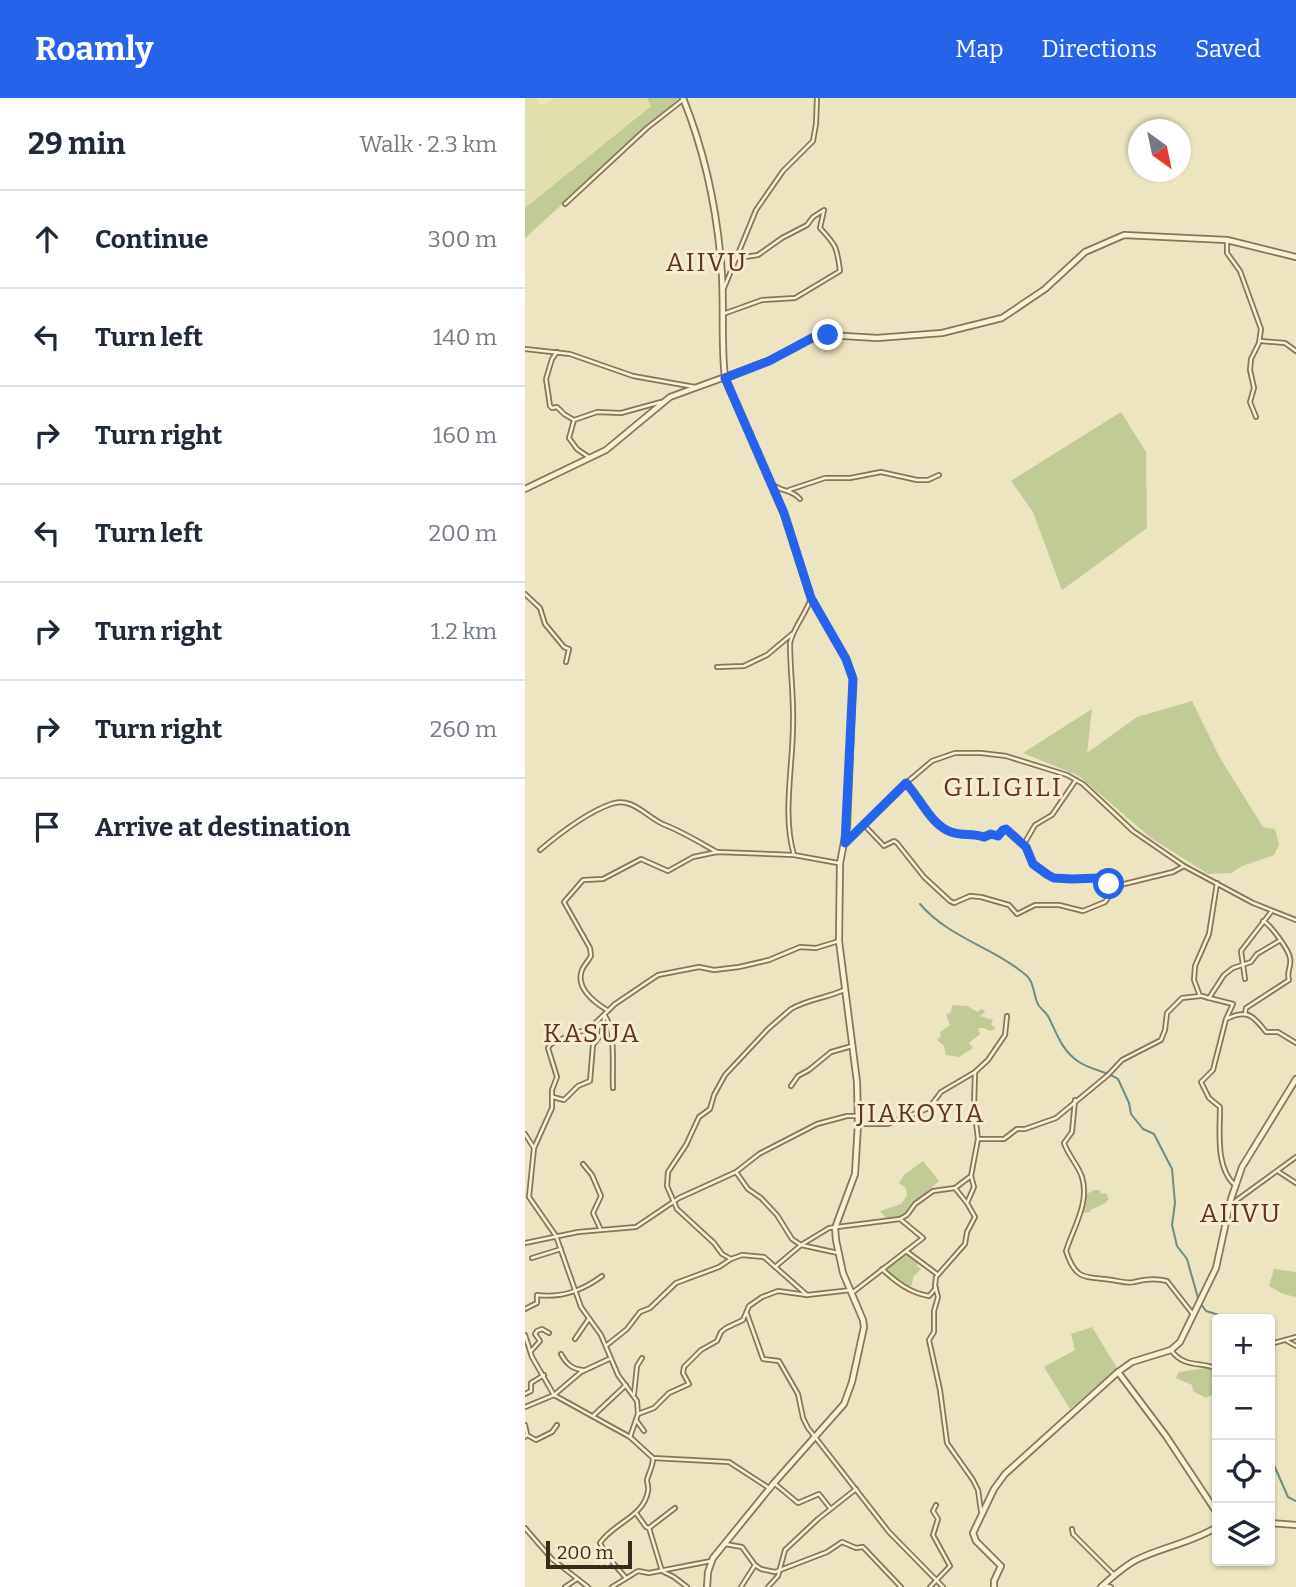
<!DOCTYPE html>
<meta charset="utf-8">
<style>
body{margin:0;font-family:Bitter,serif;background:#f2f2f3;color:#1f2937}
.controls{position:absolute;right:21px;bottom:21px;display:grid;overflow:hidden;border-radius:7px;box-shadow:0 2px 5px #0004}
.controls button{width:63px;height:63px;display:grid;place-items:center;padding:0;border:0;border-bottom:2px solid #e0e1e3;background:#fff;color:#1f2937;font:35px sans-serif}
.compass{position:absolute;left:603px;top:21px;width:63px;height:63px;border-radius:50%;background:#fff;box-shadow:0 2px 5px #0004;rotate:147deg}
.scale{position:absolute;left:21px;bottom:18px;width:86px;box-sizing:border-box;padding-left:7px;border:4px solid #362c1d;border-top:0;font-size:19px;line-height:24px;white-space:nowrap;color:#362c1d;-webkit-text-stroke:5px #f5edd1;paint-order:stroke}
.stop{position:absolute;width:21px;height:21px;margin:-16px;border:5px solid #2563eb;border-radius:50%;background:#fff}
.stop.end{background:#2563eb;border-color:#fff;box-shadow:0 2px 7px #0008}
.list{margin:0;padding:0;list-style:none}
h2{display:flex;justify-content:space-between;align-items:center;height:91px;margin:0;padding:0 28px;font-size:30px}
h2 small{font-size:23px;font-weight:400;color:#747a83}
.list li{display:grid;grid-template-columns:46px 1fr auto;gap:21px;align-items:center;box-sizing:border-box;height:98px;padding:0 28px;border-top:2px solid #e0e1e3}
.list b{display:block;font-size:26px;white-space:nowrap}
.list em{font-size:23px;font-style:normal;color:#747a83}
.icon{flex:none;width:38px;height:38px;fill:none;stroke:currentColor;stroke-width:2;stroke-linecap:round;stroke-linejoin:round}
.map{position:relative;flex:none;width:771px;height:1489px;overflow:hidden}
header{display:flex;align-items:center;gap:42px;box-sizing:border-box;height:98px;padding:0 35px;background:#2563eb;color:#fff}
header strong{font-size:33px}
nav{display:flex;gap:38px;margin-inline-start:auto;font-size:24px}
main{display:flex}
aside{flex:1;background:#fff}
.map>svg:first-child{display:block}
</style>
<header>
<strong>Roamly</strong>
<nav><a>Map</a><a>Directions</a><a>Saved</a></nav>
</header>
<main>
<aside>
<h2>29 min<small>Walk · 2.3 km</small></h2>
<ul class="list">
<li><svg class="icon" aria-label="ahead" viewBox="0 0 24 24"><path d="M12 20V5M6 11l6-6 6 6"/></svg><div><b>Continue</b></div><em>300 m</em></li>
<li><svg class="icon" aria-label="left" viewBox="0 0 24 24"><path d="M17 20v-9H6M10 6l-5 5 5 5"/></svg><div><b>Turn left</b></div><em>140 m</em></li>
<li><svg class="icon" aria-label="right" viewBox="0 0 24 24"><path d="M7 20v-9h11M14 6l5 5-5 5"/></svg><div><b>Turn right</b></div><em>160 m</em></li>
<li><svg class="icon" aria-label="left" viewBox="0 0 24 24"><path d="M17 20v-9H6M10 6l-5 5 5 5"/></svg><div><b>Turn left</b></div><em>200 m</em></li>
<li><svg class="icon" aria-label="right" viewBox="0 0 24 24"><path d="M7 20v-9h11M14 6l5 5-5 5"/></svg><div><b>Turn right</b></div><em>1.2 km</em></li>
<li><svg class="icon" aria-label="right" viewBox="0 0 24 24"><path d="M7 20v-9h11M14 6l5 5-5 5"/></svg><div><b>Turn right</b></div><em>260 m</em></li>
<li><svg class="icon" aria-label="arrive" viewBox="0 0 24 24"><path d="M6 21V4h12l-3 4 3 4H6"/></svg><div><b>Arrive at destination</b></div></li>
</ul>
</aside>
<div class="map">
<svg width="771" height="1489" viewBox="0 0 771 1489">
<rect width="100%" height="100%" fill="#ede4c1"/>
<!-- farmland -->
<polygon fill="#e2dfaf" points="0,0 12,0 16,7 30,0 122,0 126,7 0,110"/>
<!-- green -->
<g fill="#c0cb96">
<polygon points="122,0 154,0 0,140 0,110 126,8"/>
<polygon points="596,314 621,354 622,430 537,492 508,414 486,383"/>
<polygon points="667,603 695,660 738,729 750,731 754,747 749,757 717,768 706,775 683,776 626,740 554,678 498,655 567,611 562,655 612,619"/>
<polygon points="427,907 442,908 453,914 455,911 459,912 460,914 455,918 468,922 466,926 471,931 464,933 459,930 453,930 455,936 444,945 448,950 434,959 421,957 419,948 412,942 416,938 415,934 425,927 421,917 426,914"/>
<path d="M398 1063 414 1083 386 1108V1113C379 1119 370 1121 361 1120L355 1113 376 1106 382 1098 381 1090 374 1085 379 1077Z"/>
<polygon points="570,1092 575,1092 576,1096 581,1095 584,1101 579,1106 565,1112 566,1114 556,1115 558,1109 555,1105 561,1096"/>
<polygon points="383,1155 394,1162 392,1168 396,1171 388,1179 387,1187 383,1189 359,1170"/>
<polygon points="749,1171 771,1174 771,1199 758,1196 744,1188"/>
<polygon points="567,1229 592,1270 545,1311 519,1269 550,1252 546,1236"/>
<polygon points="688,1269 692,1272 692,1294 681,1300 668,1293 667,1287 651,1280 654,1274"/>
</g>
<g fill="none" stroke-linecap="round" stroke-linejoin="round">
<!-- stream -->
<g stroke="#6b8d88" stroke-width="2">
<path d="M395 806C424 840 470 850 502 878 510 885 508 899 514 908 517 912 522 915 524 920 532 936 537 953 554 964 566 972 581 973 593 981L604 1005 606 1016 618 1031 629 1036 647 1071 650 1105 647 1127 652 1148 662 1161 673 1200"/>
<polyline points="676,1206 681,1213 707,1221"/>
<polyline points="745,1358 763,1399 771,1403"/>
</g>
<!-- minor casing -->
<g stroke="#867559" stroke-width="6">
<g id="minor">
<polyline points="40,106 122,30 159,1"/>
<polyline points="702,142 702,155 715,173 736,231 734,245 726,261 725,272 729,290 725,304 731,319"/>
<polyline points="199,190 231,112 258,73 288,43 291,26 292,0"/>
<path d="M198 216 237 202 270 200 315 173C312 149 311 147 295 130L299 112 288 119 282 127 257 140 233 157 213 160"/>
<polyline points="736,243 760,245 771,253"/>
<polyline points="0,251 45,256 108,278 170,289"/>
<polyline points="32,254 27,261 21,281 25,308 27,310 32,309 39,316 49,322 72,314 96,315 136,304"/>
<polyline points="49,322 44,340 52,351 65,360"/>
<path d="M247 386C256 394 267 391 275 401"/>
<polyline points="264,392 300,380 325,380 356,374 392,382 403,382 414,377"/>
<polyline points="0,496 15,510 20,526 39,549 44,551 41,564"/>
<path d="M286 500C281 516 268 530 265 545 265 572 269 600 268 627 268 668 257 717 269 757L313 765"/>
<polyline points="192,569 219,568 242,557 267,536"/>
<path d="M381 685C395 700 406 727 426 734 437 738 448 735 459 739L466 736 473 738 478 732 481 731 501 749 508 766 523 777 529 780 547 781 574 780 591 788"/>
<polyline points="339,727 359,748 369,743 372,745 399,779 425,803 429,805 445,798 456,799 484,807 492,816 510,807 534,807 558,813 580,804 591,788 648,774 659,768"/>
<polyline points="320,745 381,685 407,663 430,655 456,655 481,658 542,677 558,686 608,733 659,768 728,805 771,822"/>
<polyline points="499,746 510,727 527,717 551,682"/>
<path d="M15 752C34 736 63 714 86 706 108 698 122 720 140 727 158 734 174 744 192 754"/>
<polyline points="720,881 716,853 746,814"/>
<polyline points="677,898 684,900 699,877 708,870 726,864 732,856 754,843"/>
<polyline points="684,900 708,906 701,921"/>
<path d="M82 912C69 904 50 890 57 872 59 867 64 862 66 858L65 850 39 804 58 782 78 781 116 761 143 773 168 759 192 754 269 757"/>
<path d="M720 916 721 910 764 882C761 873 767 869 765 860 764 852 745 826 738 823"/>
<path d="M80 918C91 932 87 971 88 990"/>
<polyline points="266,988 273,978 284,972 306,954 327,948"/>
<polyline points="28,999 39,1002 53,988 65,983 68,947 76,937 80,916"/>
<path d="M550 1002 547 1034 539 1045C543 1057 553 1067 557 1079 565 1105 548 1130 541 1153 551 1184 561 1178 587 1182 594 1183 603 1186 609 1184 620 1181 630 1180 642 1183L667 1215"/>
<polyline points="333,1026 363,1026 404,1010 416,994 450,974 463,962 480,937 482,918"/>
<polyline points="0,1036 9,1050"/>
<polyline points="453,1041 479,1041 492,1031 500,1031 531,1020 583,977 597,962 636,942 640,932 642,915 657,900 675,898 669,882 670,868 684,836 692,785"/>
<polyline points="58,1066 67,1077 76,1098 68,1115 75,1130"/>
<polyline points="211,1074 223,1091 236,1100 252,1117 267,1141 276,1147 313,1155"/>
<polyline points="754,1074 771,1085"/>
<polyline points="446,1078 449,1089 442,1105 450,1119 442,1134 440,1146 411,1179 410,1188 413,1199 409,1213 409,1234 404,1242 415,1292 422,1345 448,1382 453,1392 456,1413"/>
<path d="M711 1088C690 1071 695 1033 695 1009L684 1000 676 984 688 972 701 921C722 911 728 917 741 934H753L771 945"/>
<polyline points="430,1090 441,1104"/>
<polyline points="705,1107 771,1059"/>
<polyline points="0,1145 53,1134 111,1129 154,1100 211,1074 234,1056 292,1026 322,1018 333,1018"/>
<polyline points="381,1153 412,1176"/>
<polyline points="7,1160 36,1151"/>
<polyline points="250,1169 276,1147 304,1130 375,1121 382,1117 390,1106 408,1093 430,1090 446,1078 453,1041 449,1008 450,974"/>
<path d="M357 1171C371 1184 385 1195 404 1198L411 1190"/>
<polyline points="327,1195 398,1140 375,1121"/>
<path d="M282 1197 239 1159 217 1157 206 1161 197 1156 189 1145 152 1111 142 1088 143 1074 161 1047 174 1019 185 1011 189 997 200 977 243 931 266 911C283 901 302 900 319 892"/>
<path d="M0 1211 12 1205V1197C37 1200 57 1193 77 1178"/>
<polyline points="222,1216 238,1261 254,1263 273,1296 278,1320 283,1330 364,1434 418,1489"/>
<polyline points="0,1237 7,1259 29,1297 105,1339 128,1360 204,1364 244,1390"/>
<polyline points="50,1241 63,1222"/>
<polyline points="762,1243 771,1248"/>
<polyline points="745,1246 771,1239"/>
<polyline points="82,1247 102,1231 115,1214 125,1210 151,1185 194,1169 206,1161"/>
<path d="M646 1252C659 1271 678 1263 692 1271"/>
<polyline points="6,1253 15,1243 10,1236 12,1233 17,1231 24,1235"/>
<path d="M36 1256C41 1265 46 1271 58 1272"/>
<polyline points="0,1296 6,1293 6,1285 19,1277"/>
<polyline points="109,1296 112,1268 117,1260"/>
<polyline points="0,1309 29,1297 56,1274 84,1261"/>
<polyline points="113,1316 129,1310 144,1295 164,1286 158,1275 159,1269 176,1252 192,1243 196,1234 201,1230 218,1222 224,1208 237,1199 253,1193 282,1197 326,1192"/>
<polyline points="68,1318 101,1287"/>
<polyline points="111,1322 119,1333"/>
<polyline points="0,1327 2,1336 0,1339"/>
<polyline points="2,1337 11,1342 27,1334 32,1327"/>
<polyline points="105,1339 113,1316 112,1303 93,1277 76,1237 56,1209 31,1138 4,1099 9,1050 27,1010 27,992 32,979 23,950 26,946 52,934 63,932 90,906 133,877 174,869 189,872 214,869 244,862 275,849 291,850 314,843"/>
<polyline points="249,1385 273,1405 294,1396 305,1410"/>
<polyline points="111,1415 121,1429 124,1430 137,1473 149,1479 162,1489"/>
<polyline points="0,1430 27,1461 63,1489"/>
<polyline points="124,1430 150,1410"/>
<polyline points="547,1431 548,1436 589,1477"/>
<polyline points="200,1446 217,1449 230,1467 236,1471 250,1474 302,1454 317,1444 331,1450 338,1449 376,1489"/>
<path d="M101 1480 82 1458 75 1445C88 1425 119 1419 123 1393 124 1389 122 1385 122 1382 124 1374 128 1369 128 1360"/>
<polyline points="579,1487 586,1489"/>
<polyline points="40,1489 52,1481"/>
<polyline points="87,1489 113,1473 124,1475 186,1463"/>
<polyline points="216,1489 230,1467"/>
<polyline points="243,1489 253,1478 260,1452 293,1421 331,1391"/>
<polyline points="405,1489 425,1468 408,1437 413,1421 408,1413 411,1407"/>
</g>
</g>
<!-- tertiary casing -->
<g stroke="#867559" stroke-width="8">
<g id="tertiary">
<path d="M158 0C181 57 193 117 197 178 199 212 196 246 200 280L259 416 286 500 321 561 328 581 322 729 315 765 314 843 332 984 333 1026 330 1076 310 1130 311 1142 318 1175 338 1222 339 1229 327 1284 319 1306 249 1385 188 1460 183 1474 182 1489"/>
<polyline points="0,391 81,352 145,299 244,263 287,240 303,237 352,240 417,235 477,220 520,191 560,154 599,137 702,142 771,159"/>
<polyline points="593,1274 641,1338 692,1415"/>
<polyline points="745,1425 771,1427"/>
<polyline points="469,1489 469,1483 476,1468 451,1443 448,1435 469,1391 480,1376 593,1274 607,1264 646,1252 655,1244 691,1170 706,1101 717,1069 771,981"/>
<path d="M576 1489C587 1479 598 1469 611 1462 637 1449 666 1445 692 1429"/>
</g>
</g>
<!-- minor -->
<use href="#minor" stroke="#f8f1d4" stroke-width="2.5"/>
<!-- tertiary -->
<use href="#tertiary" stroke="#f8f1d4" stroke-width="4.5"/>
</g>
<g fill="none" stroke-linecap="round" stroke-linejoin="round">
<!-- route -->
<path stroke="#2563eb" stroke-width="9" d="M303 237 287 240 244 263 200 280 259 415 286 500 321 561 328 581 320 745 381 685C395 700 406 727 426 734 437 738 448 735 459 739L466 736 473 738 478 732 481 731 501 749 508 766 523 777 529 780 547 781 574 780 584 786"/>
</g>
<g text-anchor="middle" stroke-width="6" stroke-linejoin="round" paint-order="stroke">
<!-- quarter labels -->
<g font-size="26" letter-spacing="2" fill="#62321d" stroke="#f5edd1">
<text x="182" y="173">AIIVU</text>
<text x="478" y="698">GILIGILI</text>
<text x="67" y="944">KASUA</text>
<text x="396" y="1024">JIAKOYIA</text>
<text x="716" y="1124">AIIVU</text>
</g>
</g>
</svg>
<div class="controls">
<button>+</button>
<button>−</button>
<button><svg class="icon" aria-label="locate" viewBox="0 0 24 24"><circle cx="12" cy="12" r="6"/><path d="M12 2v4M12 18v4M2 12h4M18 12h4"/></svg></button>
<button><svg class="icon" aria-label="layers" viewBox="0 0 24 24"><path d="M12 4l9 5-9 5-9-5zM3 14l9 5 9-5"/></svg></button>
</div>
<svg class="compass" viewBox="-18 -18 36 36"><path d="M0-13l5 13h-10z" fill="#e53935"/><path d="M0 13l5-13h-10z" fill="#747a83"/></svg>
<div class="scale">200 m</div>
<div class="stop" style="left:584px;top:786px"></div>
<div class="stop end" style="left:303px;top:237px"></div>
</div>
</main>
